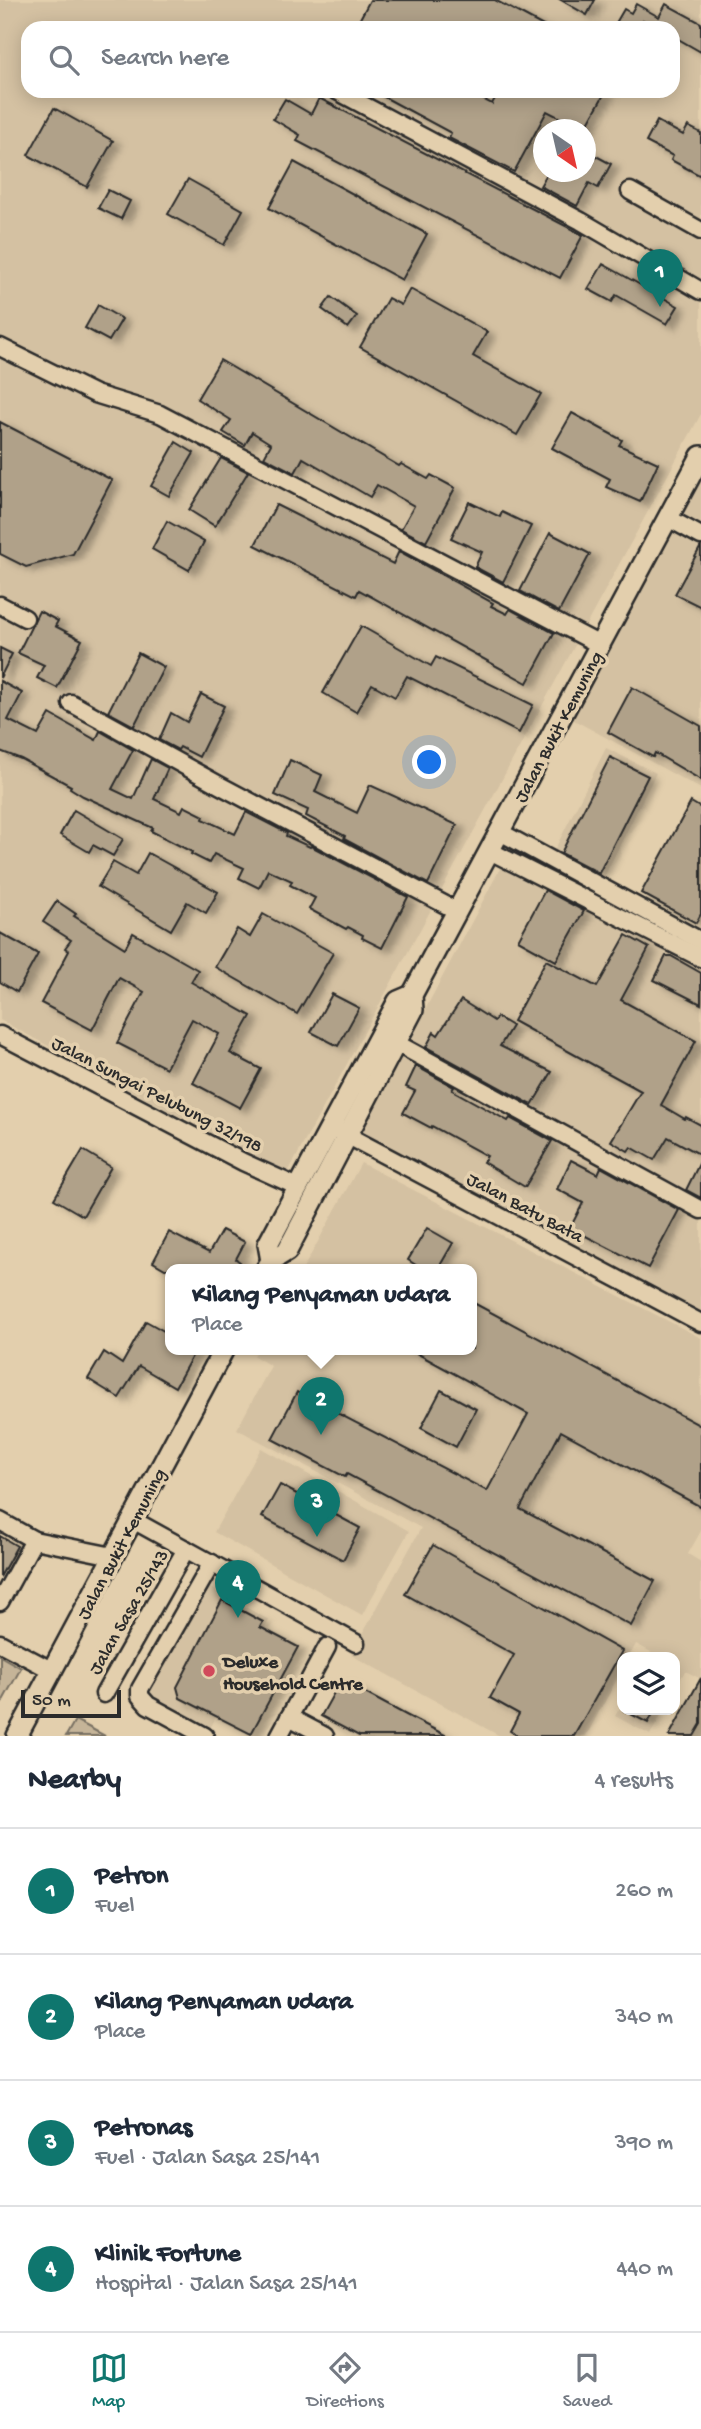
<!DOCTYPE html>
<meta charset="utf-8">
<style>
body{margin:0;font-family:"Gochi Hand",sans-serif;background:#f2f2f3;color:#1f2937}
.controls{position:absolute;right:21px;bottom:21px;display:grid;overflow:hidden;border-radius:14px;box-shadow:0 4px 18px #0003}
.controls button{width:63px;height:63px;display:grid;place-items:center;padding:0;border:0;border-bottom:2px solid #e0e1e3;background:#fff;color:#1f2937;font:35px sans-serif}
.compass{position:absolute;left:533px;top:119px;width:63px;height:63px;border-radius:50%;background:#fff;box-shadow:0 4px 18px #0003;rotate:146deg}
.scale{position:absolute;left:21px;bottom:18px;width:100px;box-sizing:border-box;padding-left:7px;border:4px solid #2b2b2b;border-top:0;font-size:19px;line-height:24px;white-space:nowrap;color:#2b2b2b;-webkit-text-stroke:5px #e3cfad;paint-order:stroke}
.you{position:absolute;left:430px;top:763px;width:24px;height:24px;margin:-18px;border:5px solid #fff;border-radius:50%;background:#1a73e8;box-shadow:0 0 0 10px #1a73e833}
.badge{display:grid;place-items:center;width:46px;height:46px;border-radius:50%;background:#0f766e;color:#fff;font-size:23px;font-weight:700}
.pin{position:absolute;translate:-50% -58px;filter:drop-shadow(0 2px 4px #0008)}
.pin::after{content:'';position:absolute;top:37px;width:24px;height:21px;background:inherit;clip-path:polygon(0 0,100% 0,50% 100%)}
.popup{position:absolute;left:165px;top:1264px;width:312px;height:91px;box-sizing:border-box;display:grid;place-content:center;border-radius:14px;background:#fff;filter:drop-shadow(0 2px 5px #0005);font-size:23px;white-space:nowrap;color:#747a83}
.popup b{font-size:26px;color:#1f2937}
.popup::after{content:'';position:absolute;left:50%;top:100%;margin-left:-14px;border:14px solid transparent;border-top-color:#fff}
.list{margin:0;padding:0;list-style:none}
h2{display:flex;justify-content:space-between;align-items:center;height:91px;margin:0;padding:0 28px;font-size:30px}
h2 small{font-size:23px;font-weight:400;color:#747a83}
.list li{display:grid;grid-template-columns:46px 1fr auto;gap:21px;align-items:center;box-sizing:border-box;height:126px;padding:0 28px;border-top:2px solid #e0e1e3}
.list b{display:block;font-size:26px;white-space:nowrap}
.list p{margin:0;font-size:23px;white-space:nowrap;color:#747a83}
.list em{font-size:23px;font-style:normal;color:#747a83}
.icon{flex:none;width:38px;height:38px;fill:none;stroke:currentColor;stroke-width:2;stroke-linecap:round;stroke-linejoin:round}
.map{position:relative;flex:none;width:701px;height:1736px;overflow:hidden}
.search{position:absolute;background:#fff;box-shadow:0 4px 18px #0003;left:21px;right:21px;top:21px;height:77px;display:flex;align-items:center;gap:18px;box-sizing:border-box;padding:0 24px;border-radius:21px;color:#747a83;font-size:26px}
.sheet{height:595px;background:#fff}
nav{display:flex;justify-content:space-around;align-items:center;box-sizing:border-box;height:98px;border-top:2px solid #e0e1e3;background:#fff;font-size:19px;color:#747a83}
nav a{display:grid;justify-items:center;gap:4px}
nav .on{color:#0f766e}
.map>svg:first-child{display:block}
</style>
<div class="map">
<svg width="701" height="1736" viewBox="0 0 701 1736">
<defs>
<filter id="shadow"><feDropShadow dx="8" dy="4.5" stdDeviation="3.5" flood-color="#0004"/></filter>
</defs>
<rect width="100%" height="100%" fill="#e3cfad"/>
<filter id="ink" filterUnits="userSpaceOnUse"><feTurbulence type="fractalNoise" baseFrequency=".0143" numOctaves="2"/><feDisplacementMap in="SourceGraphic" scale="14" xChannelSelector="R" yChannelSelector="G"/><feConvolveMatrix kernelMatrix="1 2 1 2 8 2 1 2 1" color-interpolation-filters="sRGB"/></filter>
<g filter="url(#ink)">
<!-- built -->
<g fill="#d4c1a2" fill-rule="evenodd">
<path d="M0 0H701V414L287 1174 0 1020ZM28 28H673V91H28ZM544 130H586V172H544Z"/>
<polygon points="701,480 701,789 572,719"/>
<polygon points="606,748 656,773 601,883 552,855"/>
<polygon points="511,848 701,949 701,1313 360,1132"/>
<polygon points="361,1163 701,1338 701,1531 688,1554 701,1562 701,1679 685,1671 675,1689 675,1657 648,1657 651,1652 636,1644 629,1657 622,1657 622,1670 586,1736 500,1736 351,1655 421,1528 237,1429 271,1366 254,1356 258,1349 472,1349 472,1269 303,1269"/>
<polygon points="261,1448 409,1531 362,1615 214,1532"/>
<polygon points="205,1585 269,1620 208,1732 148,1699 145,1691"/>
<polygon points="622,1704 622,1710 664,1710 650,1735 615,1716"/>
</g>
<!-- green -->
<g fill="#c5b498" stroke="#787062" stroke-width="2">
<polygon points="0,1656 21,1668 0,1706"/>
<polygon points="75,1720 105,1736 66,1736"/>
</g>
<!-- building -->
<g fill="#b0a189" stroke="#2b2b2b" stroke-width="2" filter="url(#shadow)">
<polygon points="370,0 495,0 547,28 355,28"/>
<polygon points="561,0 595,0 587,15"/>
<polygon points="636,4 659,17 666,4 701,23 701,52 673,36 673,28 654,28 654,26 643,20 638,28 613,28 624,9 631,13"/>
<polygon points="373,91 467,91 492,104 499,91 606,91 584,130 547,111 514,172 449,138 451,133"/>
<polygon points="319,98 583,235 560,278 297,141 300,135 273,119 285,99 311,114"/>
<polygon points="54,108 113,141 87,187 28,155"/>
<polygon points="657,121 683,135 688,126 701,133 701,176 671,160 673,156 646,142"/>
<polygon points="585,150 611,164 598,188 589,183 577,206 540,186 548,172 585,172"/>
<polygon points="294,162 427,234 402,280 269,208"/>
<polygon points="188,179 243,210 224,245 168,214"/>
<polygon points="108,190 130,201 121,219 98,208"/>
<polygon points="603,264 678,306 667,324 616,295 612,302 588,289"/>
<polygon points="410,289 487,332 473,356 541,394 517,435 360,347 388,298 401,305"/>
<polygon points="331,297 357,316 348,328 322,309"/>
<polygon points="98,305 122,319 109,341 85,328"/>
<polygon points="220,360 399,466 401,464 428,479 431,475 455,488 426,542 401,529 414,506 377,485 370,497 303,458 295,473 264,457 271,444 252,432 245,445 223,432 231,420 197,399"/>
<polygon points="572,413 622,440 619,445 658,463 640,502 606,487 610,479 552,448"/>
<polygon points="0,422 112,480 73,554 26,567 0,554"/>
<polygon points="176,442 194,453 169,496 151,486"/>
<polygon points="221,458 248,472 215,526 189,510"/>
<polygon points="469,502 500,517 502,512 531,526 503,582 475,567 482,552 451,538"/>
<polygon points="276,505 393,564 399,551 493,603 491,606 507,614 510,609 554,633 527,683 359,590 356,596 255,545"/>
<polygon points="167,521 204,542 189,570 152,549"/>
<polygon points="550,533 590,554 559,612 520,591"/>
<polygon points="701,546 701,607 675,594"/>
<polygon points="39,611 58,621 55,626 82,640 57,688 37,678 44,665 18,653"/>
<polygon points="361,626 431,666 436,657 533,705 519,733 407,676 395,697 372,684 356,712 323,693"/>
<polygon points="0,648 12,654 0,678"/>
<polygon points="138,653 164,667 134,726 108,712"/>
<polygon points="0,681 22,693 8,720 38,735 50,714 96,740 100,731 133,750 112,789 133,799 151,759 168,768 154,799 181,812 184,806 204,816 203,819 235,834 246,812 287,833 286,836 310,847 311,846 408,897 382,948 362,938 363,935 348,927 346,929 309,909 315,898 290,885 292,881 268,870 259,888 239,878 244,868 214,854 209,863 191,854 192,852 151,831 153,828 83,796 70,788 71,786 21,759 0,751"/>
<polygon points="632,687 701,726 701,780 655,753 653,757 608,732"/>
<polygon points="201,694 224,706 199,757 180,747 178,750 159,740 171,713 187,722"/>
<polygon points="610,757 648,776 599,873 561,853"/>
<polygon points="290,760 322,775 315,792 357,813 370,785 457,825 428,884 344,839 345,836 306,816 308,810 275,795"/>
<polygon points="691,802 701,808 701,914 696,923 641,893"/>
<polygon points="74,810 123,839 113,856 93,845 89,852 60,835"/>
<polygon points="148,853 218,892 206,913 187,902 171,930 98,887 113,862 136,875"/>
<polygon points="545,890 584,911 556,961 518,940"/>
<polygon points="57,901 76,914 74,916 125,948 133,933 198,970 191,982 251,1016 230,1053 261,1069 240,1108 193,1083 219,1034 192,1019 166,1068 117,1043 144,992 119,978 92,1030 41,1003 69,951 65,948 71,940 43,922"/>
<polygon points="263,914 333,953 297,1014 215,967 237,929 250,937"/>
<polygon points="0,933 38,954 17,992 0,982"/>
<polygon points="626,935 649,948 621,1000 696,1041 661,1105 685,1119 686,1117 701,1125 701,1155 668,1137 654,1160 631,1147 628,1151 611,1141 641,1091 513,1021 546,960 597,987"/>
<polygon points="666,956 671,956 701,973 701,1004 654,980"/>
<polygon points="332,994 359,1008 338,1046 311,1032"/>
<polygon points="461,1000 494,1021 497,1017 512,1026 500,1046 552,1072 532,1105 426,1047 434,1032 438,1035"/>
<polygon points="416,1066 454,1087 452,1090 508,1121 510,1118 552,1141 525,1187 483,1162 487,1156 432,1126 431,1128 403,1113 415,1091 406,1087"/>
<polygon points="83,1150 111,1167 83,1216 54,1199"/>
<polygon points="571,1160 598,1174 601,1167 679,1210 648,1268 570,1228 583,1203 557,1189"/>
<polygon points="701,1160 701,1198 686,1190"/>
<polygon points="427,1228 453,1243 438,1269 422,1269 408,1260"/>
<polygon points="222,1230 245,1242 236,1259 240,1262 236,1269 165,1269 153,1262 169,1232 209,1253"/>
<polygon points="472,1302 701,1426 701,1507 561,1431 520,1509 655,1581 631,1626 347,1474 345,1477 272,1439 297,1392 487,1491 528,1414 409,1349 472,1349"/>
<polygon points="146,1321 171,1335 171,1349 196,1349 175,1387 139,1366 119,1398 88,1379 104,1352 122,1364"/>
<polygon points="441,1390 476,1409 456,1447 421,1428"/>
<polygon points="280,1485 360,1528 343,1560 262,1517"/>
<polygon points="0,1536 17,1546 0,1577"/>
<polygon points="433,1545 622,1651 574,1736 518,1736 510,1731 519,1714 490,1698 514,1655 405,1594"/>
<polygon points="222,1600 263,1622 260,1627 298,1647 251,1734 180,1698 177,1687"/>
<polygon points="701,1678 701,1724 694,1736 669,1736"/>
<polygon points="341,1680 406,1715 447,1736 359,1736 321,1716"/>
<polygon points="623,1710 655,1710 648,1723"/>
</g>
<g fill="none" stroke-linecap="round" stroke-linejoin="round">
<!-- minor casing -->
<g stroke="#2b2b2b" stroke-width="21">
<g id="minor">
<polyline points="337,91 581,221 701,291"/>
<polyline points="630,191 701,231"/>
<polyline points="0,347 95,394 160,414 600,645"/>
<polyline points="668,518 701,536"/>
<polyline points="0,605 25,618"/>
<polyline points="71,703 221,786 457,911"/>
<polyline points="500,832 701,941"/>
<polyline points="490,851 701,958"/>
<polyline points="0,1035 243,1162 298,1187"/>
<polyline points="396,1043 701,1210"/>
<polyline points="337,1130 701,1323"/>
<polyline points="133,1520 356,1643"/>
<polyline points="0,1521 34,1540 113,1556"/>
<polyline points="0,1602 34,1540"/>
<polyline points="0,1643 51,1670"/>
<polyline points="104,1694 186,1549"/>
<polyline points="289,1717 325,1736"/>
<polyline points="205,1736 148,1705 140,1696 140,1689 212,1563"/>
<polyline points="279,1736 327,1647"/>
</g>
</g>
<!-- major casing -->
<g stroke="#2b2b2b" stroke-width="24">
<g id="major">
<polyline points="271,1261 268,1244 398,1001 412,995"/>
<polyline points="266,1269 271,1261 287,1251 413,1010 412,995 701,456"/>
<polyline points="17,1736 224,1349"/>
</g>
</g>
<!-- minor -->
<use href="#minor" stroke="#e3cfad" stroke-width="16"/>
<!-- major -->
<use href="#major" stroke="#e3cfad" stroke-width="19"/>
</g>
</g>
<!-- markers -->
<circle fill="#d1495b" stroke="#e3cfad" stroke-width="2.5" cx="209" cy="1671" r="7"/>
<g text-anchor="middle" stroke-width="7" stroke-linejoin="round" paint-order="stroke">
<!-- street labels -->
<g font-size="19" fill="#2b2b2b" stroke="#e3cfad">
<text transform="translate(557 726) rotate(-62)" y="7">Jalan Bukit Kemuning</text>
<text transform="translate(158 1093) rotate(27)" y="7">Jalan Sungai Pelubung 32/198</text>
<text transform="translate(526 1206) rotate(28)" y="7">Jalan Batu Bata</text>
<text transform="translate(120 1543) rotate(-62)" y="7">Jalan Bukit Kemuning</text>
<text transform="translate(127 1611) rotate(-60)" y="7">Jalan Sasa 25/143</text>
</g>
<!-- poi labels -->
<g font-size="19" font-weight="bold" fill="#2b2b2b" stroke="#e3cfad" text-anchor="start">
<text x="223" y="1667">Deluxe<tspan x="223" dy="22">Household Centre</tspan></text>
</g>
</g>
</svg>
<div class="controls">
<button><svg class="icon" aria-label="layers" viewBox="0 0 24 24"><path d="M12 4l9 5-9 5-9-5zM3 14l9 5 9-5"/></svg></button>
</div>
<svg class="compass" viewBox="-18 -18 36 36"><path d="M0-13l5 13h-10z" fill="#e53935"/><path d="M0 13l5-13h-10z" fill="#747a83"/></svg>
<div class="scale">50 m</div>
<div class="you"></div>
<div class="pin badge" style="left:660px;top:307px">1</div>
<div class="pin badge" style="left:321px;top:1435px">2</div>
<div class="popup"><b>Kilang Penyaman udara</b>Place</div>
<div class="pin badge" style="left:317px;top:1537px">3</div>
<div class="pin badge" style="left:238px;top:1618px">4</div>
<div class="search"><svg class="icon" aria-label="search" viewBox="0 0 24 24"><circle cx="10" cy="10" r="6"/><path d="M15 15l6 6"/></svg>Search here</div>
</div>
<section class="sheet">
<h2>Nearby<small>4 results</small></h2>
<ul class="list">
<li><span class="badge">1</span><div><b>Petron</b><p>Fuel</p></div><em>260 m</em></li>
<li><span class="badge">2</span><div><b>Kilang Penyaman udara</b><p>Place</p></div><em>340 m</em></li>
<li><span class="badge">3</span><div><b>Petronas</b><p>Fuel · Jalan Sasa 25/141</p></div><em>390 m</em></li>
<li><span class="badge">4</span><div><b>Klinik Fortune</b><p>Hospital · Jalan Sasa 25/141</p></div><em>440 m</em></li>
</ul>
</section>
<nav>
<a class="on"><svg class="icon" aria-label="map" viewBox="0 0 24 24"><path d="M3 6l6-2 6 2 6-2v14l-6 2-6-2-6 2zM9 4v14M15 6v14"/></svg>Map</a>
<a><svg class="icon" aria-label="directions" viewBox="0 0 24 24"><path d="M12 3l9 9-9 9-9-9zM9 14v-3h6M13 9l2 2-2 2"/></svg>Directions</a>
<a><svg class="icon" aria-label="saved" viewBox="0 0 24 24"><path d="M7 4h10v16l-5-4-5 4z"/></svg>Saved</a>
</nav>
